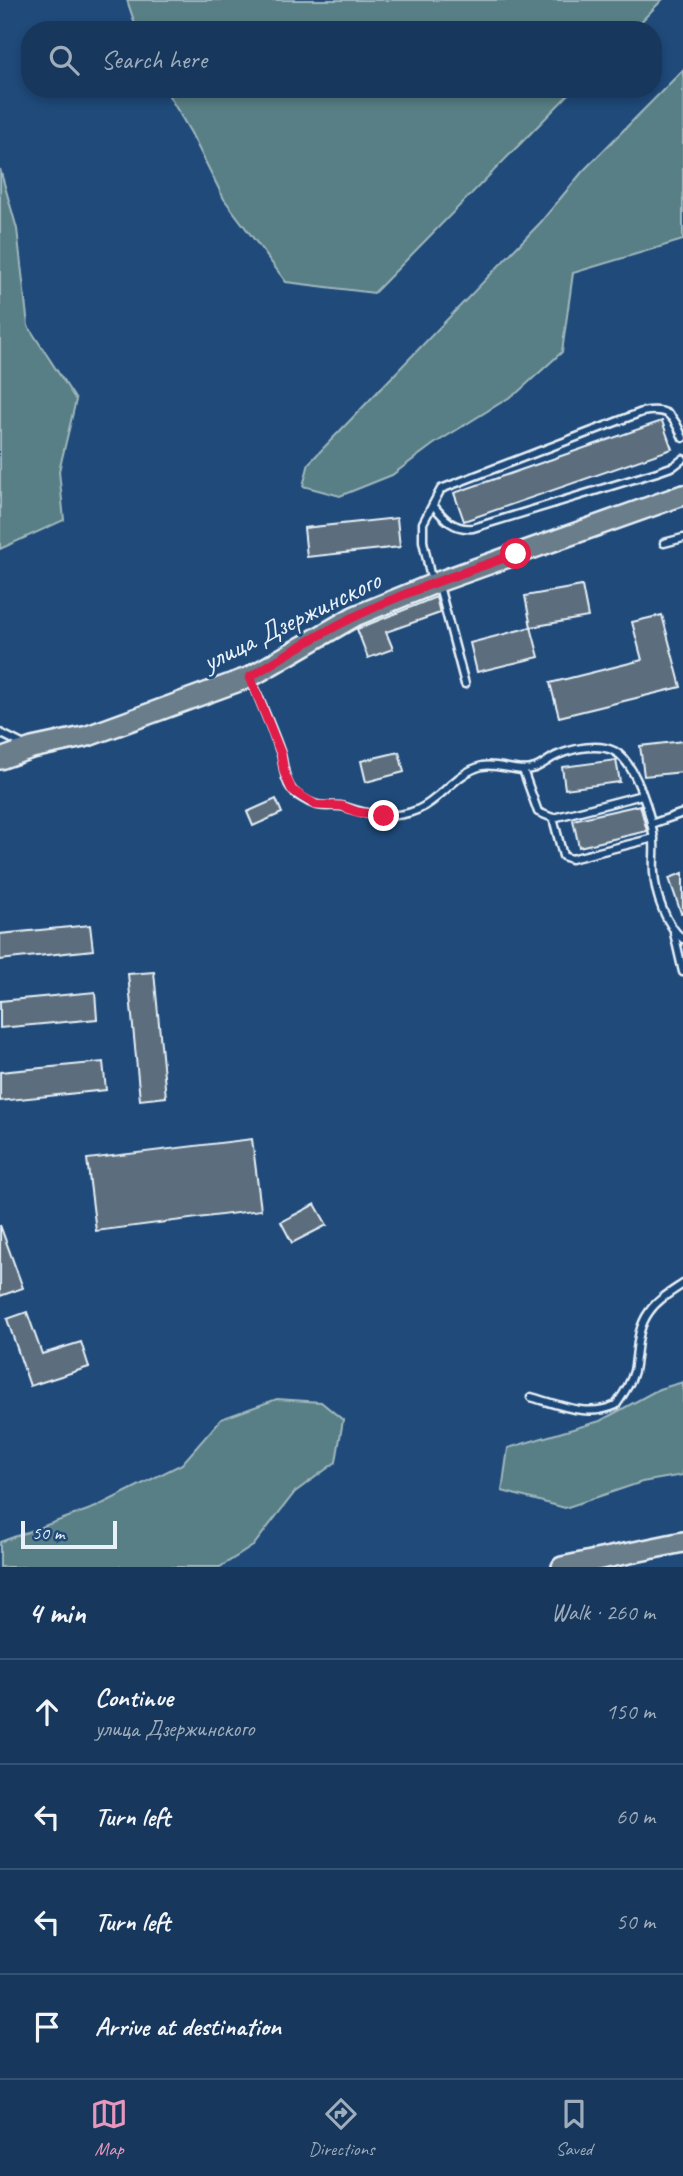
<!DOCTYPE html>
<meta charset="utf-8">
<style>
body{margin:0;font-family:Caveat,sans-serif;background:#244365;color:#f1f3f6}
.scale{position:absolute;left:21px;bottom:18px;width:96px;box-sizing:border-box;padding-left:7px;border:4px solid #e8f1f8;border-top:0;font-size:19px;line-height:24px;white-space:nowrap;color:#e8f1f8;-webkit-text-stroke:5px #1f4a7a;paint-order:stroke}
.stop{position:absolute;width:21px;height:21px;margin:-16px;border:5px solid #e11d48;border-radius:50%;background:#fff}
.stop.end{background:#e11d48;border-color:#fff;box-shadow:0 2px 7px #0008}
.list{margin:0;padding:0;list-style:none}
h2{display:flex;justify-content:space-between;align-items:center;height:91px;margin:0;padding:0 28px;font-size:30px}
h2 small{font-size:23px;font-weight:400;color:#9eacbb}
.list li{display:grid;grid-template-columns:46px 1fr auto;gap:21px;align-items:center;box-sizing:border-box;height:105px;padding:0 28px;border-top:2px solid #365272}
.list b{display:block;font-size:26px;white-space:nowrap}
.list p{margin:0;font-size:23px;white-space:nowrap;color:#9eacbb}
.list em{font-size:23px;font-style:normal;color:#9eacbb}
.icon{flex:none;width:38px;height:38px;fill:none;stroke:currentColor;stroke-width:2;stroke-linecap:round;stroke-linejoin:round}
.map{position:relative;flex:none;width:683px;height:1567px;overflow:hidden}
.search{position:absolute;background:#17385c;box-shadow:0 4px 10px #0003;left:21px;right:21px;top:21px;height:77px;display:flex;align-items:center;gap:18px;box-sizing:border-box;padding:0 24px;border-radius:28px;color:#9eacbb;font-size:26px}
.sheet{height:511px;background:#17385c}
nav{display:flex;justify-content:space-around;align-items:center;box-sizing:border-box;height:98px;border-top:2px solid #365272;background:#17385c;font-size:19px;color:#9eacbb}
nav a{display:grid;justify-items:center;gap:4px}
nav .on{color:#e797bd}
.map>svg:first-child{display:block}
</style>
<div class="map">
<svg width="683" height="1567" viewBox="0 0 683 1567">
<rect width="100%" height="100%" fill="#1f4a7a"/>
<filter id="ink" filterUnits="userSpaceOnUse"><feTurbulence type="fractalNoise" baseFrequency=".0143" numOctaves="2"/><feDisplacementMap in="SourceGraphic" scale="14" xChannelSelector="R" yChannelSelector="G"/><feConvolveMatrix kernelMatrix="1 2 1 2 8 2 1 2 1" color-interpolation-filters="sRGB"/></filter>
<g filter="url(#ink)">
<!-- green -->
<g fill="#587f85" stroke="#a0b8be" stroke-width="2">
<polygon points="127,0 662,0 633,30 137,30"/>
<polygon points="683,70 683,240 573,273 562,352 518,392 434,444 392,475 340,496 303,486 309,463 540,223 583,171"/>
<polygon points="165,89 574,89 374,293 286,282 224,199 191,133"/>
<polygon points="0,169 17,229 28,326 76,400 59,471 64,520 0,549"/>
<polygon points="683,1382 683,1475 642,1482 565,1508 502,1491 508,1448 600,1421 659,1389"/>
<polygon points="277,1399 321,1402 343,1420 336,1462 295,1492 253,1546 220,1567 0,1567 0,1542 96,1507 182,1464 221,1419"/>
</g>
<!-- building -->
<g fill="#5c6e7d" stroke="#e8f1f8" stroke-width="2">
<polygon points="662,421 672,449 464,521 454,493"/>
<polygon points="397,518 400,547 307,557 304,528"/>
<polygon points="582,586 588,617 531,627 525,596"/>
<polygon points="436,597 440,613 386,632 393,649 368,658 357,629"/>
<polygon points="662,615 681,687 559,717 550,683 642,660 632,622"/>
<polygon points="531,627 539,657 477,672 470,643"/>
<polygon points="683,741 683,772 644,776 640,746"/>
<polygon points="399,752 404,772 366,782 361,761"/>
<polygon points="616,760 620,782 565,789 562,767"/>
<polygon points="276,799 282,813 253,826 247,812"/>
<polygon points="640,805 647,831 579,847 573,820"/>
<polygon points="683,873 683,913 681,913 669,878"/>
<polygon points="90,925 93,950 0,960 0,934"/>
<polygon points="154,972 166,1097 140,1100 128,974"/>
<polygon points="95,992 97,1019 0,1028 0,1001"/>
<polygon points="103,1062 106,1090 0,1101 0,1072"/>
<polygon points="252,1139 261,1210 96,1231 87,1159"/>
<polygon points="315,1204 327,1225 292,1243 281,1222"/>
<polygon points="0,1225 23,1288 0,1296"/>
<polygon points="27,1312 42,1354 81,1342 89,1367 30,1386 7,1319"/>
</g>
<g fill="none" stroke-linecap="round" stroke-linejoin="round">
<!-- service casing -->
<g stroke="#e8f1f8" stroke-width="11">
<g id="service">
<path d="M433 505C444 519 454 530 473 528L657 472 674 466 683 459"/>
<polyline points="664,543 683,538"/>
<path d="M252 680C261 705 273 730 281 754 284 766 284 780 292 790 296 795 308 802 314 804 323 808 335 804 345 807 369 815 393 820 417 810 441 800 455 773 482 766 500 763 518 774 535 768 543 765 550 758 558 755 574 748 599 743 614 751 636 762 652 818 654 841 655 852 653 862 654 873 655 894 666 926 683 939"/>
<path d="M465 684 438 582 430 574 423 541V523L441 489 642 412C668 407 673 415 683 438"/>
<polyline points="0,733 24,745"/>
<polyline points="523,770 538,812 553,818 642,795"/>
<polyline points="553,818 563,856 571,859 654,838"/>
<polyline points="651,824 683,813"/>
<polyline points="674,933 683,972"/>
<path d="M531 1397C559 1405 588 1418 616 1405 623 1395 631 1383 634 1371 638 1351 636 1330 649 1312 657 1300 671 1292 683 1284"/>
</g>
</g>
<!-- primary casing -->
<g stroke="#e8f1f8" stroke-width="24">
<g id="primary">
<polyline points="0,759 32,748 88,736 250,677 355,616 438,582 683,495"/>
<polyline points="562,1567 683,1542"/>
</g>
</g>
<!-- service -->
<use href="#service" stroke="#1f4a7a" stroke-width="6"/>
<!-- primary -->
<use href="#primary" stroke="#6b7d8b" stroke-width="19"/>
</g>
</g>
<g fill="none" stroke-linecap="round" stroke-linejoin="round" filter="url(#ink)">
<!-- route -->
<path stroke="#e11d48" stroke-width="9" d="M384 816 357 812 342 806 316 805 292 790 284 772 281 754 250 677C284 656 318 634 354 617 406 591 462 573 516 554"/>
</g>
<g text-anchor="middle" stroke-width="6" stroke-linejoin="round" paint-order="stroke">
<!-- street labels -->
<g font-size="28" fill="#e8f1f8" stroke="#1f4a7a">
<text transform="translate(291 620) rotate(-26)" y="10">улица Дзержинского</text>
</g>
</g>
</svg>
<div class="scale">50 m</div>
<div class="stop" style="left:516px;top:554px"></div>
<div class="stop end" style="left:384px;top:816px"></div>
<div class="search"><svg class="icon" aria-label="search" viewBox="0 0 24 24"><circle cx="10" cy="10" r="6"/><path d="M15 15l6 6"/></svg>Search here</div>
</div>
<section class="sheet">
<h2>4 min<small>Walk · 260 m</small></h2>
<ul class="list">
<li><svg class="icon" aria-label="ahead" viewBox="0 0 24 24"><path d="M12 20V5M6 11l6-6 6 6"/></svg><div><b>Continue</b><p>улица Дзержинского</p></div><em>150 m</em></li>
<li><svg class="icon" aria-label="left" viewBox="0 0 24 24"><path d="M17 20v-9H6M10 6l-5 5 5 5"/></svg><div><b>Turn left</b></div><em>60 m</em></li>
<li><svg class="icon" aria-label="left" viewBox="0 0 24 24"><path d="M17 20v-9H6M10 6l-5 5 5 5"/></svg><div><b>Turn left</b></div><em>50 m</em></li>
<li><svg class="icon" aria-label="arrive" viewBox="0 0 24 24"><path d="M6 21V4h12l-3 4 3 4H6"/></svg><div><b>Arrive at destination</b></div></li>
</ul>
</section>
<nav>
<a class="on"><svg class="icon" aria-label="map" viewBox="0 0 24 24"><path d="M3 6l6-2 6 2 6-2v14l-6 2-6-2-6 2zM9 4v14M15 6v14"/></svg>Map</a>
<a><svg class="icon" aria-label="directions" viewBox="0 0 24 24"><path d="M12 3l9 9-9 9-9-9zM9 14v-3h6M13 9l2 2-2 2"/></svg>Directions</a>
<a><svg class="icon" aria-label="saved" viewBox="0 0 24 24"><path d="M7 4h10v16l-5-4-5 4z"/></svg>Saved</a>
</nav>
